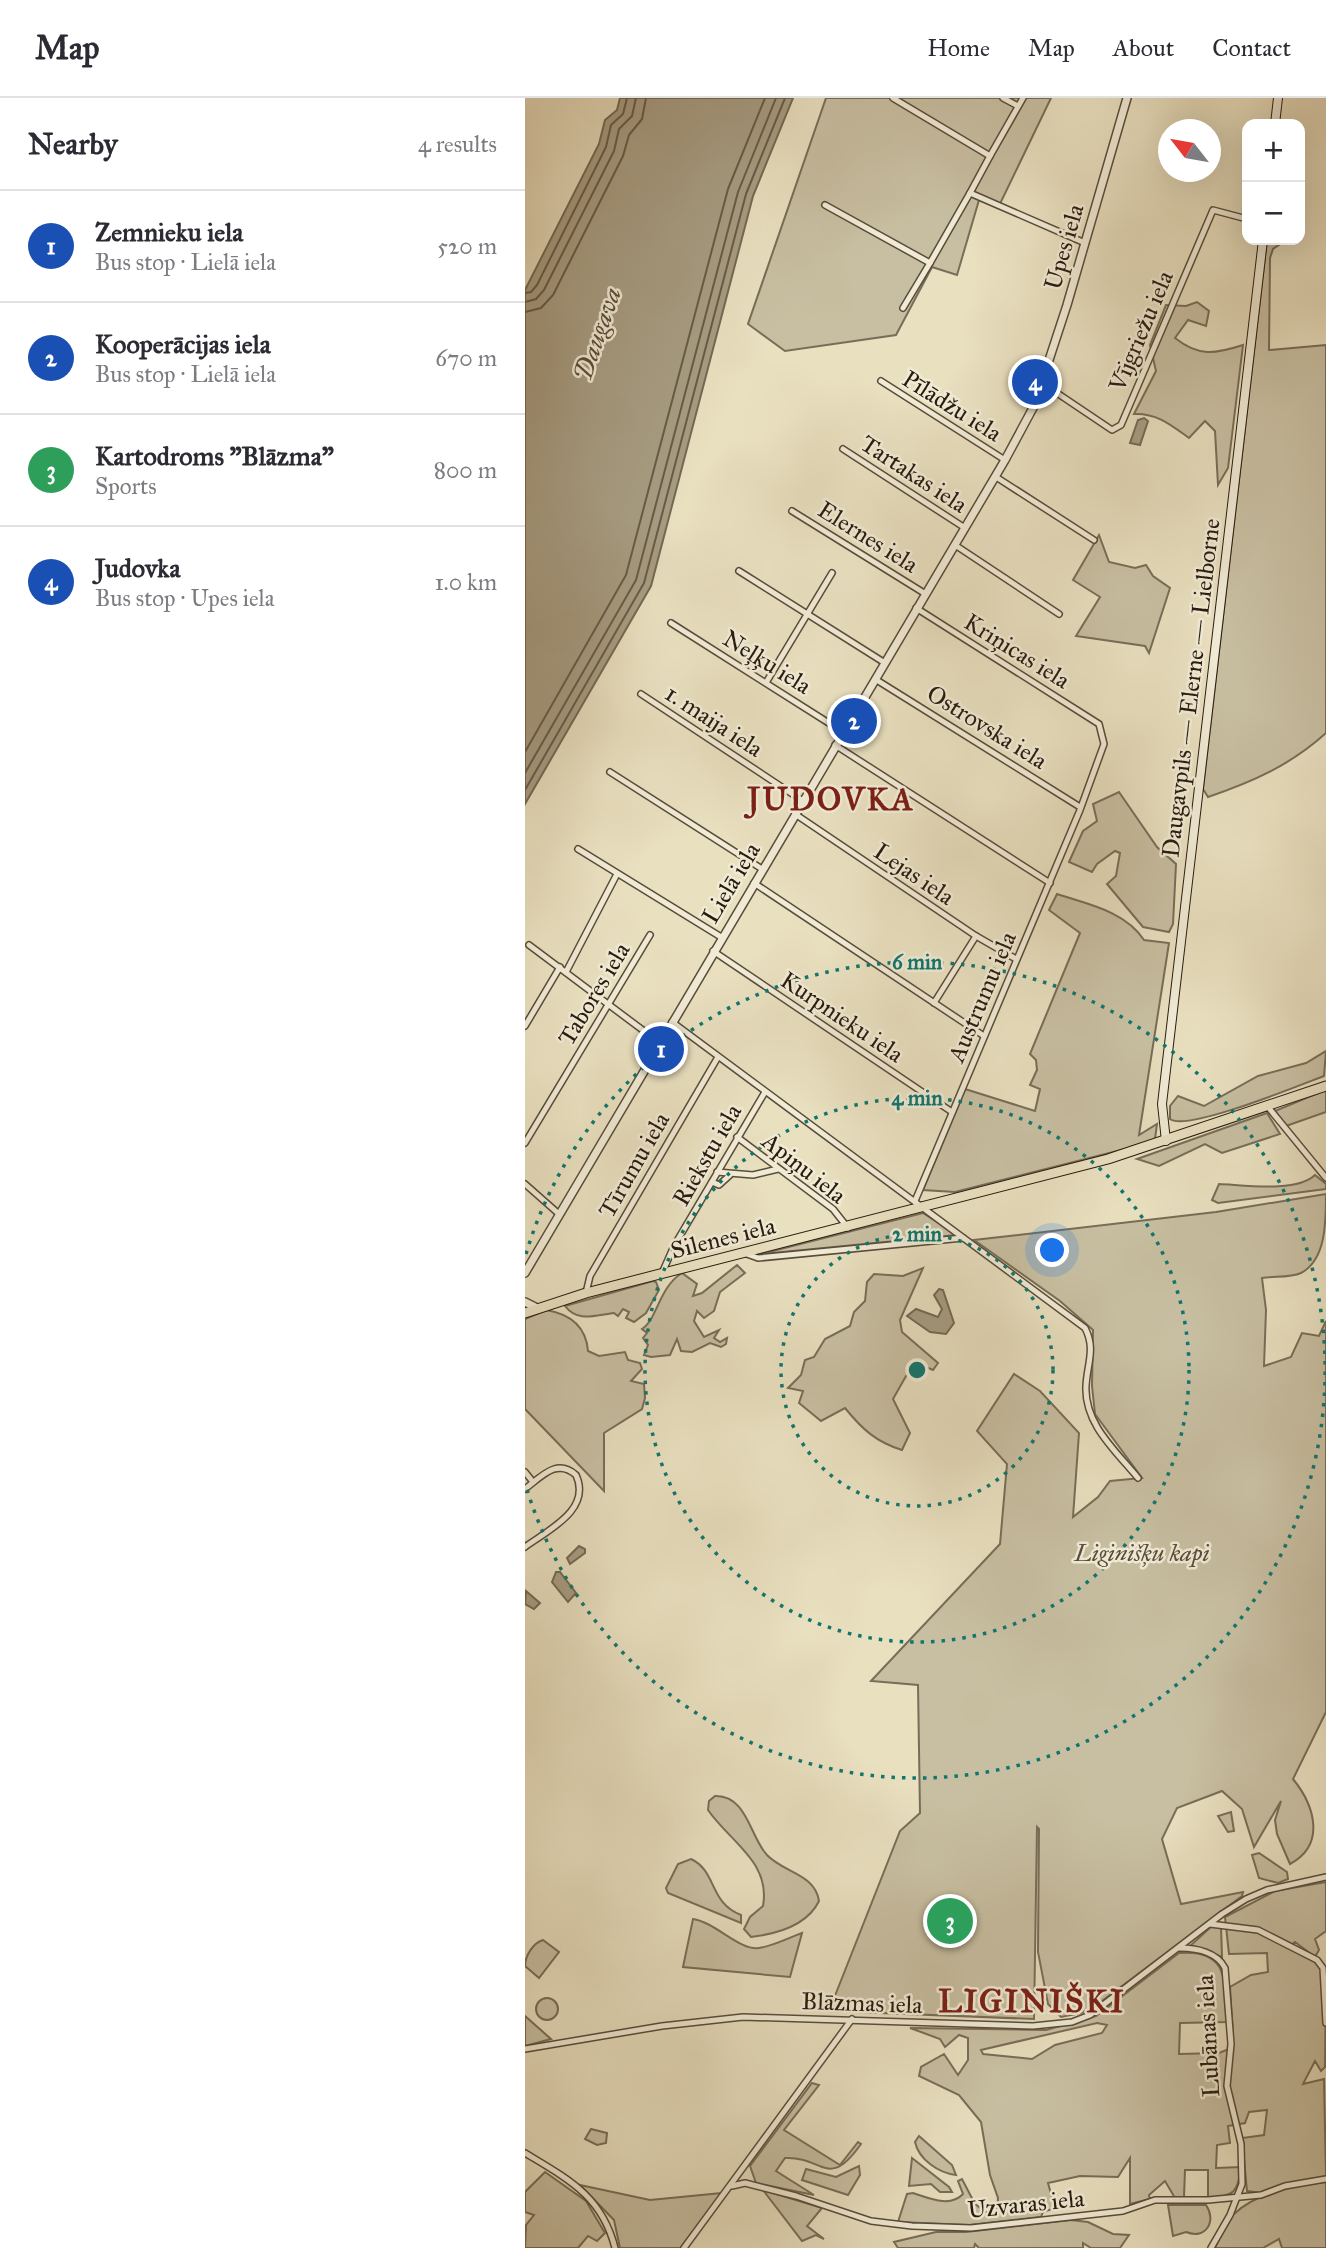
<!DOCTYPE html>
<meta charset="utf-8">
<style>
body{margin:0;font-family:"IM FELL Great Primer",serif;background:#f7f7f7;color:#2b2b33}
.controls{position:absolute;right:21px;top:21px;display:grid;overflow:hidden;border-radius:14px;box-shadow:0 7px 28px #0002}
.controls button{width:63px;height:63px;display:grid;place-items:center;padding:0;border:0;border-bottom:2px solid #e1e1e2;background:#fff;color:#2b2b33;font:35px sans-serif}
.compass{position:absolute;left:633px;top:21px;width:63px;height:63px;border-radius:50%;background:#fff;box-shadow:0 7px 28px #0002;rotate:301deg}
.you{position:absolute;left:528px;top:1153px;width:24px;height:24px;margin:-18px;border:5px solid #fff;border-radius:50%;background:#1a73e8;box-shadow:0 0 0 10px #1a73e833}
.badge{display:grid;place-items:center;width:46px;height:46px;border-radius:50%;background:#8f2418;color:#fff;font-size:23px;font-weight:700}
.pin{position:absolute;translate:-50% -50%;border:4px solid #fff;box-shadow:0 2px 7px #0006}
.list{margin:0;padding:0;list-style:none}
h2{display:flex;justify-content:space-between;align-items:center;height:91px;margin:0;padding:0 28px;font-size:30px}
h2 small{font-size:23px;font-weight:400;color:#7c7c81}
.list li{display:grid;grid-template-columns:46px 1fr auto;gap:21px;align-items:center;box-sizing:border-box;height:112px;padding:0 28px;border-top:2px solid #e1e1e2}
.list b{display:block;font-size:26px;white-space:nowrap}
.list p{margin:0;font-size:23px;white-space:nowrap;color:#7c7c81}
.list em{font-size:23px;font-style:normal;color:#7c7c81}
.map{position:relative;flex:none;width:801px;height:2150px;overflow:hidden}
header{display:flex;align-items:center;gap:42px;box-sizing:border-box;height:98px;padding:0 35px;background:#fff;border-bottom:2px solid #e1e1e2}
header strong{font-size:33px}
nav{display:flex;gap:38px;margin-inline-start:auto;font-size:24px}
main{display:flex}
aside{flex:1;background:#fff}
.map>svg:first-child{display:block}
</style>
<header>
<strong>Map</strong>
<nav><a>Home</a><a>Map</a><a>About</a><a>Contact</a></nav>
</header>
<main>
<aside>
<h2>Nearby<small>4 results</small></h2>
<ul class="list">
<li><span class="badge" style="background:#1a4fb4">1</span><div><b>Zemnieku iela</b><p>Bus stop · Lielā iela</p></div><em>520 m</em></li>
<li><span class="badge" style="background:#1a4fb4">2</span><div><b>Kooperācijas iela</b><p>Bus stop · Lielā iela</p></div><em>670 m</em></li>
<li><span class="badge" style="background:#2e9e5b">3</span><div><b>Kartodroms &quot;Blāzma&quot;</b><p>Sports</p></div><em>800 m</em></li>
<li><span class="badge" style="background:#1a4fb4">4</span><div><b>Judovka</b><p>Bus stop · Upes iela</p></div><em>1.0 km</em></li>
</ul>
</aside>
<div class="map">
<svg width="801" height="2150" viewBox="0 0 801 2150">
<rect width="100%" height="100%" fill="#e9e0c0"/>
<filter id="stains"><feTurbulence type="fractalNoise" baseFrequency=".00286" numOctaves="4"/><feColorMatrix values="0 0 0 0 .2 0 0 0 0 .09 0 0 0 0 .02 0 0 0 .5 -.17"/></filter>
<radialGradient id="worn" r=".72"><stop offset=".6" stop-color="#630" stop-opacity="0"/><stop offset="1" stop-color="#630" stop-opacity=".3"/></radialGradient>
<!-- green -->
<g fill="#c8bfa2" stroke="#786d58" stroke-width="2" fill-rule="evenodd">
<polygon points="301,0 526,0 473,110 454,102 432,177 407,169 371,237 260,253 223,226"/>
<path d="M742 142H761L748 151 745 160 744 252 801 247V635C766 667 727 684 683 699L678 691Z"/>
<path d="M672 204 684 213 681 228 663 222 650 240C674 259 690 256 718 247L703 370 693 387 690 333 680 323 664 340C646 327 632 315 609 316L631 273 625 247 641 207 661 208Z"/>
<polygon points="574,437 584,464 610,470 621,467 628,478 645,490 624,555 620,548 551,538 575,499 548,482"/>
<polygon points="594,694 632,749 651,766 648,826 644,834 618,829 582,786 591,778 595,755 590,753 572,766 567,774 544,764 558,733 572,723 568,706"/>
<path d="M532 796C562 806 600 813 619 842L644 845 614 1037 632 1026 630 1041 608 1049 430 1094 398 1092 440 991 510 1013 515 991 505 987 512 972 511 962 505 956 555 835 524 812Z"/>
<path d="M801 953 799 978C775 987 661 1034 645 1021V1008L653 998 679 1008 733 978 781 965Z"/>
<polygon points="801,992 801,1014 761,1028 750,1013"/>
<polygon points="742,1015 755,1036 697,1055 680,1046 634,1068 612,1061"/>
<path d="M790 1077 801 1086V1091L693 1105 687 1102 694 1086C719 1087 771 1095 790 1077Z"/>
<path d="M801 1096C801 1124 801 1162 776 1175 765 1180 749 1178 737 1180L741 1212 739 1268 766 1259 777 1235 794 1238 801 1223V1614L768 1681C790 1708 801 1747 765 1766L752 1736 750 1722 756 1703 729 1749 717 1711 697 1693 652 1710 637 1741 656 1806 718 1794 717 1798 573 1906 556 1915 536 1919 523 1906 513 1854 514 1731 512 1729 509 1921 304 1913 375 1733 395 1715 393 1587 346 1583 475 1446 482 1366 452 1333 489 1276 515 1293 554 1335 548 1419 573 1399 585 1383 617 1380 570 1316 567 1288 568 1232 535 1203 449 1142 691 1114Z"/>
<polygon points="398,1115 432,1137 236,1156"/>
<path d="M212 1167 220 1175 195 1194 189 1213 179 1220 172 1213 169 1223 179 1239 194 1232 189 1240 195 1244 202 1240 201 1246 196 1249 185 1245 167 1254 156 1253 152 1241 145 1257 126 1259 119 1257 123 1247 118 1240 122 1235 117 1231C132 1222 134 1189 157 1175L172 1186 168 1198 177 1195Z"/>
<path d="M398 1170 375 1222 377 1234 413 1265 408 1272 389 1264 368 1301 385 1335 377 1352C351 1344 337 1331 320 1310L296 1323 274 1305 278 1293 263 1290 276 1277 280 1262 289 1259 300 1241 325 1228 329 1214 340 1203 342 1184 349 1176 378 1178Z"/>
<path d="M128 1183 131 1184 134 1192 121 1215 109 1224 101 1220 104 1214 98 1211 93 1218 89 1215C70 1217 53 1225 40 1208Z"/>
<path d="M21 1212C45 1216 61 1228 63 1253L74 1258 100 1254 103 1262 115 1265 117 1271 106 1283 119 1286 120 1300 117 1311 79 1335V1393L0 1311V1221Z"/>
<path d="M190 1698C222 1697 225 1739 242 1757 259 1775 290 1776 294 1803 282 1828 251 1836 226 1839L219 1831 225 1819 238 1808C246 1764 205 1744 183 1712L184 1703Z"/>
<polygon points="706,1714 709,1733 703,1734 693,1718"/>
<polygon points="734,1755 762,1774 763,1781 753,1785 734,1780 727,1757"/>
<path d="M166 1761C192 1773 184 1805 216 1817V1825L143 1795 141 1790 153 1766Z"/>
<path d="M801 1784V1833L790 1841 794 1852 790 1859 770 1844 765 1848 793 1866 801 1879 800 1969 796 1973 790 1963 778 1986 799 1981 801 2078 736 2095 722 2093 717 2040 739 2037 742 2012 724 2014 720 2025 703 2028 705 2045 692 2047 691 2070 716 2069C712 2096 710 2097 683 2100V2072H660L659 2099 650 2100 640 2083 624 2097 625 2101 605 2106V2060L593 2079 555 2078 523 2085 530 2110 518 2114 516 2119 444 2127 373 2124 382 2096 388 2095C404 2100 425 2110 438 2096L433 2083 437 2081 450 2106 461 2114 472 2113 473 2100 465 2077 456 2024 434 1997 394 1978 396 1969 419 1956 433 1977 443 1962V1940L434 1937 420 1949 415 1941 385 1930 521 1932 571 1918 654 1855C706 1851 699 1885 702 1924L655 1925 654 1956 694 1955 704 1951 708 1938 705 1889 726 1877 743 1874 742 1855 704 1856 700 1819 750 1793ZM572 1925 582 1927 577 1935 530 1947 507 1961 458 1956 456 1952Z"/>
<path d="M168 1821C190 1824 215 1853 234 1850 248 1848 263 1840 277 1835L265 1879 158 1869Z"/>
<polygon points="688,1827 696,1828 697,1859 665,1848"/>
<path d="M18 1842 34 1854 14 1880 0 1868C0 1858 8 1845 18 1842Z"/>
<circle cx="22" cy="1911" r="11"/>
<polygon points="0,1918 26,1941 0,1948"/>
<path d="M287 1985 294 1987 259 2032 315 2067 333 2044 336 2046C303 2093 298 2058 260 2060L251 2073 289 2097 231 2085 225 2068Z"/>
<polygon points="66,2031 82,2035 81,2045 72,2047 60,2041"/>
<path d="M394 2038 427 2067 431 2077C414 2075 394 2062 390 2044Z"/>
<polygon points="387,2060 424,2089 427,2094 415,2094 406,2086 384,2088"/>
<polygon points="334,2068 335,2077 323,2097 277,2082 281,2071 311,2079"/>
<polygon points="20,2074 61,2103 80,2135 72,2143 63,2138 53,2150 0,2150 1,2127 9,2117 0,2114 0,2094"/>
<path d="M801 2084V2150H757L754 2141 738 2150H690C695 2139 700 2125 709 2116 732 2094 770 2087 801 2084Z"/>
<polygon points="55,2087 125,2102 197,2095 155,2150 95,2150 89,2122"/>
<polygon points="238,2092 297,2110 282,2128 299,2141 291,2137 277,2143"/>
<path d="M643 2107H681C692 2123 681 2142 661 2134L648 2138Z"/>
<polygon points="546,2122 563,2124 588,2136 604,2137 595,2150 566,2150 558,2145 558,2150 454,2150 450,2146 449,2150 373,2150 369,2144 411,2134 441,2134"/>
</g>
<!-- water -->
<g fill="#a79d83" stroke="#746954" stroke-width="2">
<polygon points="95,0 268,0 228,98 126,488 0,706 0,192 74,46 80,22 92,12"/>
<polygon points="619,320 623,323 615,347 605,345 613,322"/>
<polygon points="414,1191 418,1192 429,1225 421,1236 405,1234 382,1218 391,1211 413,1219 417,1211 409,1197"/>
<polygon points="54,1448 60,1451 60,1455 45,1466 42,1460"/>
<polygon points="31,1474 35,1474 51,1495 43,1504 27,1484"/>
<polygon points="1,1493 15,1505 9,1511 0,1506"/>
</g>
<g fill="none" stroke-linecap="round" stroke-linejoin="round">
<!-- shore -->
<g stroke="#675c48" stroke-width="2">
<polyline points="0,195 6,194 12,187 81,49 86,27 98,16 102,0"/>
<polyline points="0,204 11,201 19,192 89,53 94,31 107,18 111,0"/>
<polyline points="0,214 16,210 28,197 98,58 104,37 117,21 121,0"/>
<polyline points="0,654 101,477 203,91 240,0"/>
<polyline points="0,675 111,482 213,94 251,0"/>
<polyline points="0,692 119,485 221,96 260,0"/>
</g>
<!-- minor casing -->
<g stroke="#584c3a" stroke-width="8">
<g id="minor">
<polyline points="368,0 465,58 445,95"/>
<polyline points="478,0 493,8"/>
<polyline points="465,58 498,0"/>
<polyline points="300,107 405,165 445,95 560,145"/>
<polyline points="378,210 405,165"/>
<polyline points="356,283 480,362"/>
<polyline points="529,293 587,332 596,327 688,112 722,121"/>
<polyline points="509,308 529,293 527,284 520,276"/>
<polyline points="318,351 440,430"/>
<polyline points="471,379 569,442"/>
<polyline points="267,413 399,495"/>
<polyline points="430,447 534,516"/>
<polyline points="214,473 360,565"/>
<polyline points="146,525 318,634"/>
<polyline points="350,581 555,709"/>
<polyline points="242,583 307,475"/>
<polyline points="116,596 278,703"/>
<polyline points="310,647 525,785"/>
<polyline points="85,674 237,771"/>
<polyline points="270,716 451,838 491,861"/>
<polyline points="53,751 196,839"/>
<polyline points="229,785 459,938"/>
<polyline points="4,847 135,945"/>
<polyline points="188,853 427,1014"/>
<polyline points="41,874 92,776"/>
<polyline points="409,905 451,838"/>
<path d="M147 924 560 1230C571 1251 562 1266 561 1288 559 1326 591 1353 613 1380"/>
<polyline points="0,928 35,869"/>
<polyline points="743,1009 801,1080"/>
<polyline points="212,1039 308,1111 323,1130"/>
<polyline points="0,1045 125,837"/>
<polyline points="192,1074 228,1077 253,1071"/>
<polyline points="187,1084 194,1087 205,1077"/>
<polyline points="0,1086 34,1116"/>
<polyline points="390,1103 555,712 579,646 574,626 391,510"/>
<polyline points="219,1155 233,1160 438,1140"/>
<polyline points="137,1175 149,1148 240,994"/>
<polyline points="61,1195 65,1178 193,959"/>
<polyline points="0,1374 8,1384"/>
<path d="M0 1391C17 1378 32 1360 51 1377 67 1412 23 1432 0 1449"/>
<polyline points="685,1826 733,1832 792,1862 798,1870 801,1925"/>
<path d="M654 1850C671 1850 692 1854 700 1870L706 1946 702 1988 716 2046 717 2086 705 2117 686 2150"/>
<polyline points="0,1951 137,1928 218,1919 508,1928 547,1924 565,1917 697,1816 721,1801 742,1792 801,1779"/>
<path d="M0 2055C43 2081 77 2098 90 2150"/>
<polyline points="207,2088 220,2085 271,2098 346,2123 387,2128 446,2130 598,2113 630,2102 683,2102 736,2097 760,2088 801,2081"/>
<polyline points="159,2150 327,1921"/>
</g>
</g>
<!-- tertiary casing -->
<g stroke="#584c3a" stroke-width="10">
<g id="tertiary">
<polyline points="0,1175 480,362 509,308 542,207 602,0"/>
<polyline points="0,1204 12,1210"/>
</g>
</g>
<!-- secondary casing -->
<g stroke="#271b0e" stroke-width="10">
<g id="secondary">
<polyline points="750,26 753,0"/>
<polyline points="641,1043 637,1006 738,142"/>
</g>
</g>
<!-- primary casing -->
<g stroke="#271b0e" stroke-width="11">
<polyline id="primary" points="0,1215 61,1195 583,1061 801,988"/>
</g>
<!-- minor -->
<use href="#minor" stroke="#f1ebd6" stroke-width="5"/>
<!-- tertiary -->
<use href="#tertiary" stroke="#f1ebd6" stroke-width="7"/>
<!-- secondary -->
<use href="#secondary" stroke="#f1ebd6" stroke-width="8"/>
<!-- primary -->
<use href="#primary" stroke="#e9e0c0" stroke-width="9"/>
</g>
<!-- distance rings -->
<g fill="none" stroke="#0f766e" stroke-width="3.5" stroke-dasharray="3.5 7">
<circle cx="392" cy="1272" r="136"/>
<circle cx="392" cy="1272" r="272"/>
<path d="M1 1156A408 408 0 1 1 1 1388"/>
</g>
<g text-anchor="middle" stroke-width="5" stroke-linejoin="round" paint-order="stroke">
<!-- street labels -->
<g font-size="24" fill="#271b0e" stroke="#f1ebd6">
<text transform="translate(539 149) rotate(-74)" y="8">Upes iela</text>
<text transform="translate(616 233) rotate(-67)" y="8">Vījgriežu iela</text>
<text transform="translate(427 308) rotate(32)" y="8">Pīlādžu iela</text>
<text transform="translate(389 376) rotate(33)" y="8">Tartakas iela</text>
<text transform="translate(343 439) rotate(32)" y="8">Elernes iela</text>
<text transform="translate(492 553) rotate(32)" y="8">Kriņicas iela</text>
<text transform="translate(242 564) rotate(32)" y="8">Neļķu iela</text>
<text transform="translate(666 590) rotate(-83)" y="8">Daugavpils — Elerne — Lielborne</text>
<text transform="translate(189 623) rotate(33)" y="8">1. maija iela</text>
<text transform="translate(462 629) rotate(32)" y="8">Ostrovska iela</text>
<text transform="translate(389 776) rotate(34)" y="8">Lejas iela</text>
<text transform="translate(206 785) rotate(-59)" y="8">Lielā iela</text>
<text transform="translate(69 896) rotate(-59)" y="8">Tabores iela</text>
<text transform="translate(457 899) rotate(-67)" y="8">Austrumu iela</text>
<text transform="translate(317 919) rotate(34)" y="8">Kurpnieku iela</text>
<text transform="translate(182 1057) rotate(-60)" y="8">Riekstu iela</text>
<text transform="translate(109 1067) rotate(-60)" y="8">Tīrumu iela</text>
<text transform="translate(279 1070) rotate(38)" y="8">Apiņu iela</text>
<text transform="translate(198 1140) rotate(-14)" y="8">Silenes iela</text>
<text transform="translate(337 1905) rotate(2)" y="8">Blāzmas iela</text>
<text transform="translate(683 1938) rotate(-93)" y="8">Lubānas iela</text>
<text transform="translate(501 2106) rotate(-6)" y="8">Uzvaras iela</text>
</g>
<!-- park labels -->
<g font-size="24" font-style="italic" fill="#574c3a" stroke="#f1ebd6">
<text x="617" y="1463">Liginišķu kapi</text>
</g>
<!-- water labels -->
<g font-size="26" font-style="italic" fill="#5a4f3d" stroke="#f1ebd6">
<text transform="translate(72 236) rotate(-71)" y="9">Daugava</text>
</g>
<!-- district labels -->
<g font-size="32" font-weight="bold" letter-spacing="2" fill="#7a1f14" stroke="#f1ebd6">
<text x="306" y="712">JUDOVKA</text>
<text x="507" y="1914">LIGINIŠKI</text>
</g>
</g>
<circle cx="392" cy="1272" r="10" fill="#0f766e" stroke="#f1ebd6" stroke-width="3.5"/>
<g font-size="21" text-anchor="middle" font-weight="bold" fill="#0f766e" stroke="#f1ebd6" stroke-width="5" stroke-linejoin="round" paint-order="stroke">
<text x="392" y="871">6 min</text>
<text x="392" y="1007">4 min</text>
<text x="392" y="1143">2 min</text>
</g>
<rect width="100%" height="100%" filter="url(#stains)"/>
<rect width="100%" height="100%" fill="url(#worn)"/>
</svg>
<div class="controls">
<button>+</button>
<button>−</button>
</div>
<svg class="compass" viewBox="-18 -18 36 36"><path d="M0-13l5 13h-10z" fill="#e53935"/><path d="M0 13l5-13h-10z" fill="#7c7c81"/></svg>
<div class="you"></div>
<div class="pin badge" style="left:136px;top:951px;background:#1a4fb4">1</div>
<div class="pin badge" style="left:329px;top:623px;background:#1a4fb4">2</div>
<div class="pin badge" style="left:425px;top:1823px;background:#2e9e5b">3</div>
<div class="pin badge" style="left:510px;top:284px;background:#1a4fb4">4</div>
</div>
</main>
